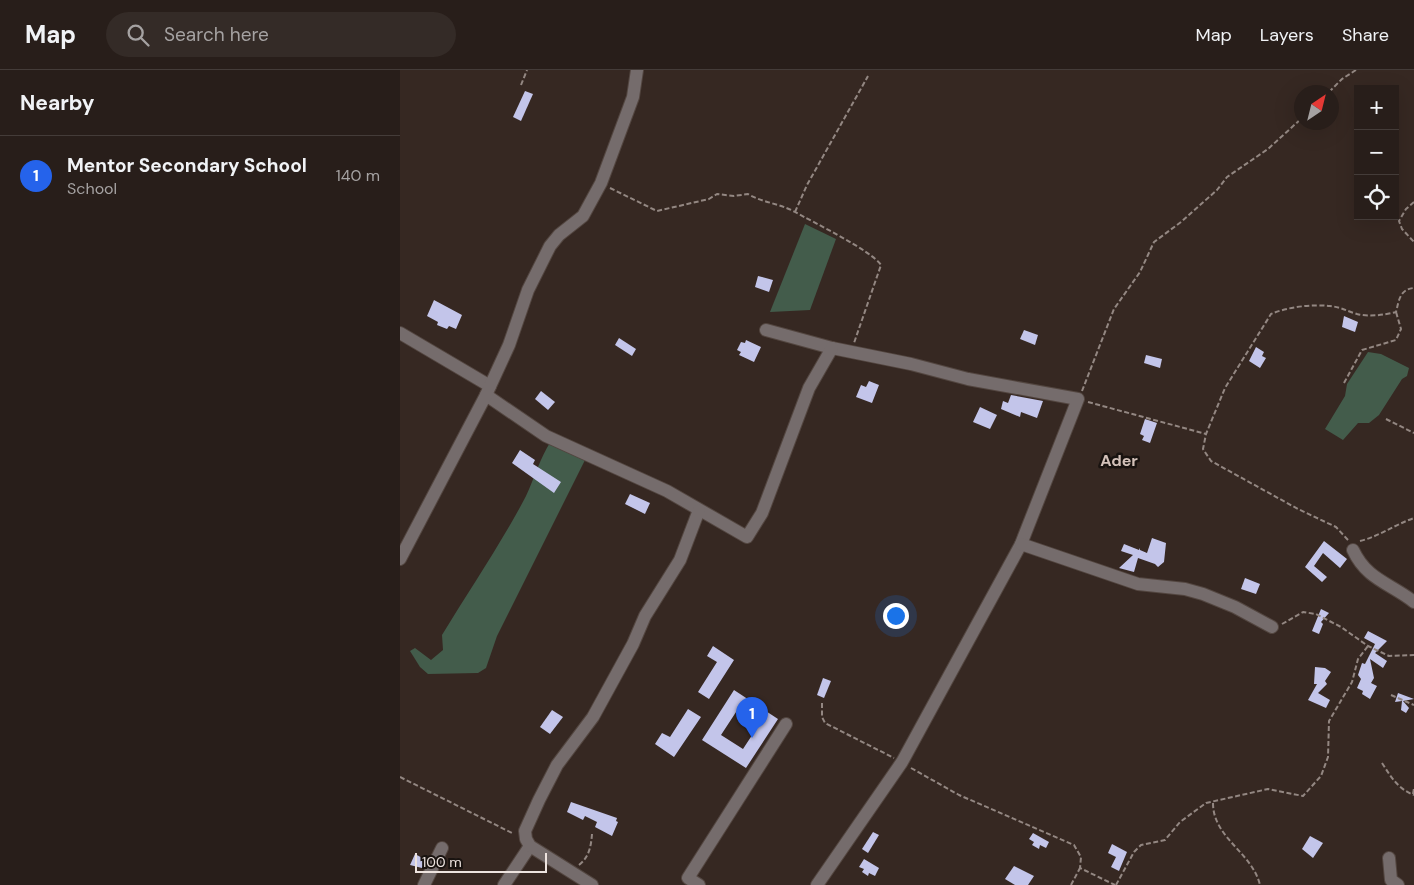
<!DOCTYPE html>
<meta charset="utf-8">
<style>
body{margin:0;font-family:"DM Sans",sans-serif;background:#342b27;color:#f1f3f6}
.controls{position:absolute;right:15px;top:15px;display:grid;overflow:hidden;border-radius:0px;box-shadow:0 5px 20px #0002}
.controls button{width:45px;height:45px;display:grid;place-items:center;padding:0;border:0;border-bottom:1px solid #443c39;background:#281e1a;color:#f1f3f6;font:25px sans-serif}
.compass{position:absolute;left:894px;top:15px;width:45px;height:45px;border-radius:50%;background:#281e1a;box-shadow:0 5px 20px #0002;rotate:35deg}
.scale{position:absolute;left:15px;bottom:12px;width:132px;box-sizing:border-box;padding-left:5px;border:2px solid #ede3df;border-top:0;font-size:14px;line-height:18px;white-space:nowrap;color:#ede3df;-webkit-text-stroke:4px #191310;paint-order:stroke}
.you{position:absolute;left:495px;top:545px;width:18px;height:18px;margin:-12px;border:4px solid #fff;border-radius:50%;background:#1a73e8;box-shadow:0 0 0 8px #1a73e833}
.badge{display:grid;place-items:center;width:32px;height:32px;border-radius:50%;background:#2563eb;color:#fff;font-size:16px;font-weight:700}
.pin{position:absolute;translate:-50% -41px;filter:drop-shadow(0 1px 2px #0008)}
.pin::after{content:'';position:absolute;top:26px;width:18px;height:15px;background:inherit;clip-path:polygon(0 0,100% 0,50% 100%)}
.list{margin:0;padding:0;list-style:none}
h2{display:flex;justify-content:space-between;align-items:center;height:65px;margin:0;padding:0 20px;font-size:21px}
h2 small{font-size:16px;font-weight:400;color:#a5a2a2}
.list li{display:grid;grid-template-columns:32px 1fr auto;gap:15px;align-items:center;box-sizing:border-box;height:80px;padding:0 20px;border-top:1px solid #443c39}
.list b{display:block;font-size:19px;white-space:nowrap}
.list p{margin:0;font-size:16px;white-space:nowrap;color:#a5a2a2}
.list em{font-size:16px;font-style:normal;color:#a5a2a2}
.icon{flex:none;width:28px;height:28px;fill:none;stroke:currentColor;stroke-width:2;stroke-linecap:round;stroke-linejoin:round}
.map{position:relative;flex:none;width:1014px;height:815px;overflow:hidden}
header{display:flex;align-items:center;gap:30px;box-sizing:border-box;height:70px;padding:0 25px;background:#281e1a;border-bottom:1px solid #443c39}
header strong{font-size:24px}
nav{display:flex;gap:28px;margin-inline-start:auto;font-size:18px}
.search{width:350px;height:45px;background:#342b27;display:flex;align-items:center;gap:12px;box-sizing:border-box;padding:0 18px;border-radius:28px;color:#a5a2a2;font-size:19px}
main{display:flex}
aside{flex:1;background:#281e1a}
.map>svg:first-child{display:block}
</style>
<header>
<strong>Map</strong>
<div class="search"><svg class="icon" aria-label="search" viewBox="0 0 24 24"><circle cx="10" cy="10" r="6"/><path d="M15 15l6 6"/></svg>Search here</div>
<nav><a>Map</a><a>Layers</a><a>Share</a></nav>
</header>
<main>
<aside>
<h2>Nearby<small></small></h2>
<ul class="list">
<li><span class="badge">1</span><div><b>Mentor Secondary School</b><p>School</p></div><em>140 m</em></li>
</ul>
</aside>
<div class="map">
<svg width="1014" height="815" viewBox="0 0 1014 815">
<rect width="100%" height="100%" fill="#362822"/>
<!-- green -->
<g fill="#435c4b">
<polygon points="405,154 436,169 410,240 370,242"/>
<polygon points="968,282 981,284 1009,298 1007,306 1002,309 979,345 969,353 958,353 943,370 925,359 945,326 947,314"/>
<path d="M151 371 186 388 97 566 86 598 78 603 28 604 20 597 10 581 15 578 31 590 43 580 42 565C70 519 101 474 126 426 135 407 139 390 151 371Z"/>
</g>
<!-- building -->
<g fill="#c3c5ea" fill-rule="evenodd">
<polygon points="125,21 133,24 121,51 113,47"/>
<polygon points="358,206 373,210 369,222 355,217"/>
<polygon points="34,230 62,245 56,259 49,256 47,259 37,255 38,252 27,246"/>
<polygon points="944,246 958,252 955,262 942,257"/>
<polygon points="624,260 638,265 635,275 620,269"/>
<polygon points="219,268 236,279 232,286 215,275"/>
<polygon points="346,270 361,277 354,292 339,285 341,282 337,280 341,272 345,273"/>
<polygon points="856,277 864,282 862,286 866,288 860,298 849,291"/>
<polygon points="746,285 762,289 760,298 744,293"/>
<polygon points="469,311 479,315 472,333 456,327 461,315 466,317"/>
<polygon points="141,321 155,332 148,340 135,329"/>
<polygon points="611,325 643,331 637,348 621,342 620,347 601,339 603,331 608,333"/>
<polygon points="580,337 597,345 590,359 573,352"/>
<polygon points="745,349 757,353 750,373 742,370 744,366 740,364"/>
<polygon points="120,380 135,390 133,394 161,412 154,423 112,393"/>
<polygon points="230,424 250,433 245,444 225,434"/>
<polygon points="752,468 766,473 764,492 758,497 755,494 738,488 734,502 719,498 733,485 721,481 724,474 739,480 740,478 740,480 747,483"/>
<polygon points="924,471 947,489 940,498 923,483 914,496 927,507 922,512 905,497"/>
<polygon points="845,508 860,514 856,524 841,519"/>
<polygon points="921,539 929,543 921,552 923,554 919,564 912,561"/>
<polygon points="968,561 987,571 975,583 987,591 983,598 970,589 974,608 971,613 977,616 970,629 962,624 963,621 957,618 961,609 958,605 962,593 965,594 975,574 964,568"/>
<polygon points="313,576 334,590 309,629 298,622 317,592 307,586"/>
<polygon points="915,597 925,598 931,602 925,611 927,614 918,623 930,630 926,638 908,630 917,614 914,614"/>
<polygon points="423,608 431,611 424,628 417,625"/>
<path d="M334 620 378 649 346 698 302 670ZM338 639 360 653 343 679 321 665Z"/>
<polygon points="998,623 1014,629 1003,631 1009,638 1006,643 1001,640 1002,631 995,632"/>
<polygon points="288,639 301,647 274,687 255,674 262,663 270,667"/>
<polygon points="152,640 163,647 150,664 140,657"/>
<polygon points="171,732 217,748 216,751 218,752 212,766 195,757 197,752 185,746 183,750 167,742"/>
<polygon points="473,762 479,765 468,783 462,779"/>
<polygon points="633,763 649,772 646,778 640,775 639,779 632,775 634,772 629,769"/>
<polygon points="910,766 923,773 913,788 902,779"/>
<polygon points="712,774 727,782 719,801 711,797 716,787 708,783"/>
<polygon points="15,784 26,790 22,798 10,795"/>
<polygon points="464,789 479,798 475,806 469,803 468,806 462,802 464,799 459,797"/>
<polygon points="614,796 634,806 628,815 615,815 605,809"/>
</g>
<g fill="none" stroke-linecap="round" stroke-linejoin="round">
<!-- minor casing -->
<g stroke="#534640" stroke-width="14">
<g id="minor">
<polyline points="366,260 432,278 511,294 568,309 678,329 621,474 502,692 417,815"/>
<polyline points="0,263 90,316"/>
<polyline points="86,325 146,366 267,421 347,467 362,443 409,318 432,278"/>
<polyline points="621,474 738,514 785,519 803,524 835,537 872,557"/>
<path d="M953 480C967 510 990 513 1014 532"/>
<polyline points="0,489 86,325 109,275 128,220 150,176 159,165 183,146 201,113 233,27 237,0"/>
<polyline points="989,788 991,810 998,815"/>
<polyline points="24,815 42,778"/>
<polyline points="104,815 130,776"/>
<polyline points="192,815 130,776 126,769 125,761 139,730 157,695 193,647 233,574 245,546 280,490 299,440"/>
<polyline points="299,815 288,808 386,654"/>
</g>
</g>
<!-- path -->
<g stroke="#938782" stroke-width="2" stroke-dasharray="5 2.5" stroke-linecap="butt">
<polyline points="121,15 127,0"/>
<polyline points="929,22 942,9 956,0"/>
<path d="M210 118 257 141 309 129 317 124 334 126 348 124C363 133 379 133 395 142 413 152 472 181 481 195L454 273"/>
<polyline points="1014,132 1006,139 999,151 1002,159 1014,172"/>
<polyline points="395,142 407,115 468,6"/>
<polyline points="944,313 962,280 996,270 1001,259 996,242"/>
<polyline points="682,321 714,239 740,202 754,172 781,152 817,120 827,107 868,79 902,48"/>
<polyline points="688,332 806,364"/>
<polyline points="986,349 1014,363"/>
<path d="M948 470 936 457 898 439 811 391 803 379 806 364 825 318 871 244C887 237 912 234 930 236 940 237 947 241 957 244 968 247 985 245 996 242 999 230 1000 219 1014 218"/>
<path d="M960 471C980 466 994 455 1014 448"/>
<polyline points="882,554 903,542 916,544 941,557 968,576 989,586 1014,585"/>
<polyline points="991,625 1014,635"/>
<polyline points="422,633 422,647 425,653 494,688"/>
<path d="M982 693C991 707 998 719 1014 725"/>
<polyline points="511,698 559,725 674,775 681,787 680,798 715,815"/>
<polyline points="0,707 114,764"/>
<polyline points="1013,724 1014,718"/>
<path d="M813 733C813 768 852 782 860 815"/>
<path d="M179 795C189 787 191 777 192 764"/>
<polyline points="671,815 680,798"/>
<polyline points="716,815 734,782 741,775 765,770 780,752 806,733 868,719 903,726 921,706 928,687 929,651 952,612 958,589 968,576"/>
</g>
<!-- minor -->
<use href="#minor" stroke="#756c6c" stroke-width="12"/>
</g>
<g text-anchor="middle" stroke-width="5" stroke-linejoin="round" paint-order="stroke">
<!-- quarter labels -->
<g font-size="16" font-weight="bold" fill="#d3c1b9" stroke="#191310">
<text x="719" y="396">Ader</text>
</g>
</g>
</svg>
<div class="controls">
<button>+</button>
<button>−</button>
<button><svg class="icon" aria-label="locate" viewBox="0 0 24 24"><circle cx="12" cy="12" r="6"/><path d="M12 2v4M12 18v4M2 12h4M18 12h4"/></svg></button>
</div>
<svg class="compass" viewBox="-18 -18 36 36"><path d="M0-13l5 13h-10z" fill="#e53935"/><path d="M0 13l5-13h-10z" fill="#a5a2a2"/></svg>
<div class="scale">100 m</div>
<div class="you"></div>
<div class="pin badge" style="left:352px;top:668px">1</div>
</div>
</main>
